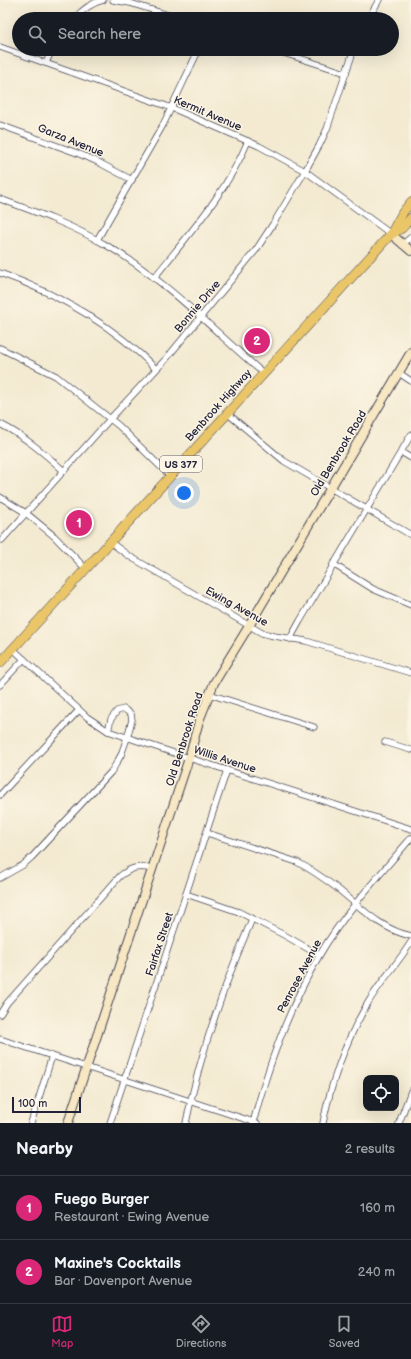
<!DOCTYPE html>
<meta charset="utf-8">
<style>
body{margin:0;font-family:"Balsamiq Sans",sans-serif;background:#242831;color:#f1f3f6}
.controls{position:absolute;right:12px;bottom:12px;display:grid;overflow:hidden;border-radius:8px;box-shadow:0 4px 16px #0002}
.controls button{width:36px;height:36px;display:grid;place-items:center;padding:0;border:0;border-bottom:1px solid #363941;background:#171b24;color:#f1f3f6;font:20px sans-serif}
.scale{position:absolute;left:12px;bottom:10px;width:69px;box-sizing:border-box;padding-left:4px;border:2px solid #22223b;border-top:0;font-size:11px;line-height:14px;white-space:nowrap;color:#22223b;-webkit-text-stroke:3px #fcf5e5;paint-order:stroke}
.you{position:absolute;left:184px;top:493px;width:14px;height:14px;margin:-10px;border:3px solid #fff;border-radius:50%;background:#1a73e8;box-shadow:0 0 0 6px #1a73e833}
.badge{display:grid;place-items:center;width:26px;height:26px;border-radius:50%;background:#db2777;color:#fff;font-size:13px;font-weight:700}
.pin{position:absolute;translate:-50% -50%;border:2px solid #fff;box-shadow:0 1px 4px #0006}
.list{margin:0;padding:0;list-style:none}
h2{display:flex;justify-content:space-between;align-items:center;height:52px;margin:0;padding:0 16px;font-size:17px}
h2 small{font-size:13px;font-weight:400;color:#9ea1a6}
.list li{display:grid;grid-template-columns:26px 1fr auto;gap:12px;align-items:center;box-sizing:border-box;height:64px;padding:0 16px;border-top:1px solid #363941}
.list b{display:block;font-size:15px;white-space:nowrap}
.list p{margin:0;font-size:13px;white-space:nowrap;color:#9ea1a6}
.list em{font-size:13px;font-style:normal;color:#9ea1a6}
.icon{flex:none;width:22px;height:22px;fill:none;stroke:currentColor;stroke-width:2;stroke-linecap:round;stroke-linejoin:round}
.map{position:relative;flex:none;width:411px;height:1123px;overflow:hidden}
.search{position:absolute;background:#171b24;box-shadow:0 4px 16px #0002;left:12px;right:12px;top:12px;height:44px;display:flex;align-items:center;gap:10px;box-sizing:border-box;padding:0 14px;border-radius:22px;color:#9ea1a6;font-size:15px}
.sheet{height:180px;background:#171b24}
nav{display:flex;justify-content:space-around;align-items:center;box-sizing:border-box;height:56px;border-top:1px solid #363941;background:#171b24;font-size:11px;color:#9ea1a6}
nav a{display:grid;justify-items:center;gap:2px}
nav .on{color:#db2777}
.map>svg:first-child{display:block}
</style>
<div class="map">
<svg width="411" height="1123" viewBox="0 0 411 1123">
<rect width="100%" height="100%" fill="#fcf5e5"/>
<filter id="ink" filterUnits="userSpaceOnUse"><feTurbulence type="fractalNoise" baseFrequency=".025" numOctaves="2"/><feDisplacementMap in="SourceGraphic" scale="8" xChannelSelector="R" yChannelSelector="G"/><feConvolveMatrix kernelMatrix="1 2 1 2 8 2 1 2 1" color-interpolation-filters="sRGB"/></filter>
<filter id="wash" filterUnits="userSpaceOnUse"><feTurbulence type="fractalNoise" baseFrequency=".012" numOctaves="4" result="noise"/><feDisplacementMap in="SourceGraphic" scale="16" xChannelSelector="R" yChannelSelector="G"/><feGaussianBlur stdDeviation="0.9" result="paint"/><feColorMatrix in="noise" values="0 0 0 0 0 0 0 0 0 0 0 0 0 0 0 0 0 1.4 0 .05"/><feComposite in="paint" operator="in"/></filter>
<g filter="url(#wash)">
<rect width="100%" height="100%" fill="#f3ead1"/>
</g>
<g filter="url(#ink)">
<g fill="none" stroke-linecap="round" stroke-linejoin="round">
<!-- street casing -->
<g stroke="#414052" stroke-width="7">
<g id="street">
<polyline points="113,0 130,3 181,19"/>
<path d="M74 19C82 10 91 3 103 0"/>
<polyline points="368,19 379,0"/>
<polyline points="0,47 172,108 259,146 305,171 391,234"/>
<polyline points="271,49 346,73"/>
<polyline points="46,63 52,49"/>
<polyline points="0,125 77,153 96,161 132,180"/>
<path d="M0 199C36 212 72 225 106 245 165 279 212 329 263 373"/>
<polyline points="97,240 163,125 199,49"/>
<polyline points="402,245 411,237"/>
<path d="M0 273C58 294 113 325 156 369"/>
<path d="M154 278C188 235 227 192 248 141"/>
<polyline points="0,348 56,376 119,426 170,476"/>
<polyline points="399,373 411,381"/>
<polyline points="227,413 284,461 411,535"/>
<path d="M0 424C24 436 44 453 64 471"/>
<polyline points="401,452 411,458"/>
<polyline points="0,497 26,513 54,536 86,569"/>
<polyline points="2,540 110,419 166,359 256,250 273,224 305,171 319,146 327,129 354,49"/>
<polyline points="110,542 129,556 262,633 274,636 306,641 411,673"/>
<polyline points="333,564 373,589 411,605"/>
<polyline points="290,639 300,621 411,435"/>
<polyline points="13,649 87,717 108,731 189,758 411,829"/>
<polyline points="0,685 24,659"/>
<polyline points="209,694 314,727"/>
<polyline points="385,742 411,750"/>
<polyline points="0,795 79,710"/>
<path d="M207 833 297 862C310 869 322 877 334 886 359 905 379 929 411 936"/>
<polyline points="0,878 23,865 32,857 111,772 116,764 121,755 127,738 132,720 131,714 124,709 117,711 111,719 108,731"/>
<polyline points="186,894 239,912 286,936 319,955"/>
<path d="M0 1014 7 1003 120 876C132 867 137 866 153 869"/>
<polyline points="0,1039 257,1123"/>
<polyline points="31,1123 52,1056"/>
<polyline points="110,1123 227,770"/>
<path d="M186 1123C200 1053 224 985 252 919"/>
<path d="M253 1123C269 1063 288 1010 319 956 343 914 379 876 411 838"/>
<path d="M323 1123C331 1083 345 1043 365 1008 378 984 397 965 411 942"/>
<polyline points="399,1123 411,1091"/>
</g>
</g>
<!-- secondary casing -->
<g stroke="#414052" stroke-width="10">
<g id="secondary">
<polyline points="391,234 411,251"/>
<polyline points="68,1123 189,758 199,721 214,683 249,626 411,352"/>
</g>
</g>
<!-- primary casing -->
<g stroke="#414052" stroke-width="10">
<g id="primary">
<polyline points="392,234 402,228 411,218"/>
<polyline points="0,663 391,234 403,212 411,202"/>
</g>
</g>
<!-- street -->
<use href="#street" stroke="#fff" stroke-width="5.5"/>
<!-- secondary -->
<use href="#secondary" stroke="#f7e8c3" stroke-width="8"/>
<!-- primary -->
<use href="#primary" stroke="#eac669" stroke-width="9"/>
</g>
</g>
<g text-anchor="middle" stroke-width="3" stroke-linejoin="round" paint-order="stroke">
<!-- shield labels -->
<rect fill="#fcf5e5" stroke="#63616e" stroke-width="1" x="160" y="456" width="42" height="16" rx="3"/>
<g font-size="10" font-weight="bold" fill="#22223b">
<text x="181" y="468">US 377</text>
</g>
<!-- street labels -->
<g font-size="11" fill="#22223b" stroke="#fcf5e5">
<text transform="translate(208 113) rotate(23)" y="4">Kermit Avenue</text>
<text transform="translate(71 140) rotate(22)" y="4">Garza Avenue</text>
<text transform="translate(197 306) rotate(-50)" y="4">Bonnie Drive</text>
<text transform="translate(218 405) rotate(-48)" y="4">Benbrook Highway</text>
<text transform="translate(338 453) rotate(-59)" y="4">Old Benbrook Road</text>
<text transform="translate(237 606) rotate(29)" y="4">Ewing Avenue</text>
<text transform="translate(184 739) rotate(-72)" y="4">Old Benbrook Road</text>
<text transform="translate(225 759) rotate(18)" y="4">Willis Avenue</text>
<text transform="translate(159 944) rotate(-72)" y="4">Fairfax Street</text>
<text transform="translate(299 976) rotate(-62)" y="4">Penrose Avenue</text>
</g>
</g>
</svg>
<div class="controls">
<button><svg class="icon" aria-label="locate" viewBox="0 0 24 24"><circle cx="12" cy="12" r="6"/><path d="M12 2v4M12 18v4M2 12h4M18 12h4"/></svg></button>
</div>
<div class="scale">100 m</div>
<div class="you"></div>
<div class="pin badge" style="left:79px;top:523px">1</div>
<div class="pin badge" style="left:257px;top:341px">2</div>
<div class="search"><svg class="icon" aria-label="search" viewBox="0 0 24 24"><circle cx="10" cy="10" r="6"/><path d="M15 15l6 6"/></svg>Search here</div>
</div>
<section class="sheet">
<h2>Nearby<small>2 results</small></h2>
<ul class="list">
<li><span class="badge">1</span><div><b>Fuego Burger</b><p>Restaurant · Ewing Avenue</p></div><em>160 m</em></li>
<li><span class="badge">2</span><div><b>Maxine's Cocktails</b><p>Bar · Davenport Avenue</p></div><em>240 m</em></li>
</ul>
</section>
<nav>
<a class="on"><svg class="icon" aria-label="map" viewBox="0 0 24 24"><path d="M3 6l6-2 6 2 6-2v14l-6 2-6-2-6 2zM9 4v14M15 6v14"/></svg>Map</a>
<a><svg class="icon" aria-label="directions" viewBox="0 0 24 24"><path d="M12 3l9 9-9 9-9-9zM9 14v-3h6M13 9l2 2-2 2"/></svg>Directions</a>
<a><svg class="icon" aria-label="saved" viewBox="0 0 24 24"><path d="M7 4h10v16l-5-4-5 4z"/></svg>Saved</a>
</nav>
